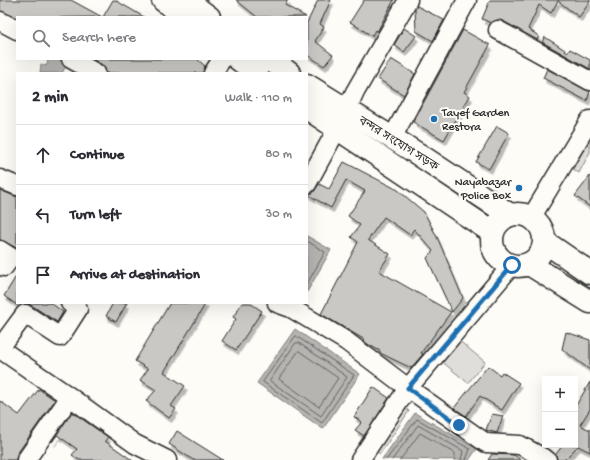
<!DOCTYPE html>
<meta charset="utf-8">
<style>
body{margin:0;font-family:"Gochi Hand","Noto Sans Bengali",sans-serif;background:#f2f2f3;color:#2b2b33}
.controls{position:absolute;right:12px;bottom:12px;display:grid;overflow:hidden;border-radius:0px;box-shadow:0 4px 16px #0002}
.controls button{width:36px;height:36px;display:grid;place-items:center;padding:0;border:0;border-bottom:1px solid #e1e1e2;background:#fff;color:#2b2b33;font:20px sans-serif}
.stop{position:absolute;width:12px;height:12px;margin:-9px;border:3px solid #1f6fb2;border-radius:50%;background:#fff}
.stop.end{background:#1f6fb2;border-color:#fff;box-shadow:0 1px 4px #0008}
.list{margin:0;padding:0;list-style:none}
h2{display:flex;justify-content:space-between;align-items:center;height:52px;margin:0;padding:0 16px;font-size:17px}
h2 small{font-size:13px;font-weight:400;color:#7c7c81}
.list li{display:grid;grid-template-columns:26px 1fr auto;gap:12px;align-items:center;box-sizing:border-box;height:60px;padding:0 16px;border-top:1px solid #e1e1e2}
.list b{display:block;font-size:15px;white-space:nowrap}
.list em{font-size:13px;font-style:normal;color:#7c7c81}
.icon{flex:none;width:22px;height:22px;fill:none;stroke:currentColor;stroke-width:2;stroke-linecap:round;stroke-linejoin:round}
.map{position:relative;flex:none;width:590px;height:460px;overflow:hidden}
.search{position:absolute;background:#fff;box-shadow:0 4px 16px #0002;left:16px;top:16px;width:292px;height:44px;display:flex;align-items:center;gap:10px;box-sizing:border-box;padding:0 14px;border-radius:0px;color:#7c7c81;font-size:15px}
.panel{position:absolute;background:#fff;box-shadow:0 4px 16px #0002;left:16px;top:72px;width:292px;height:232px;border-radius:0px}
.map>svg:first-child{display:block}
</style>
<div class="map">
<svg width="590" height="460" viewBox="0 0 590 460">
<defs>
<filter id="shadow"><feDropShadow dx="2.5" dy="4.5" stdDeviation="0" flood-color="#0004"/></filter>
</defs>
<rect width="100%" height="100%" fill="#fdfcf7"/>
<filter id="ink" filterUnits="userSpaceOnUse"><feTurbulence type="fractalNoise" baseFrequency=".025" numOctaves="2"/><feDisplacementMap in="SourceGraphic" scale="8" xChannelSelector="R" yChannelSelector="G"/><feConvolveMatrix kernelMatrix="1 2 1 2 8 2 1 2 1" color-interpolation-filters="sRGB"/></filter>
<g filter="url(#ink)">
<!-- green -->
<g fill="#dfdeda" stroke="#858482">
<polygon points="590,139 590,152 579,173 573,169"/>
<polygon points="457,339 485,362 468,383 440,360"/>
<polygon points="405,408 409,411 380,454 376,451"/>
</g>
<!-- water -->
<g fill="#b5b4b1" stroke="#7e7d7b">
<polygon points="45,59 58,59 67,64 62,73 40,73 41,64 46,66 48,62"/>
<polygon points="307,236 331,250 307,292"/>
<polygon points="295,329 360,374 323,429 257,383"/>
<polygon points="415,413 477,449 469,460 382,459"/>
</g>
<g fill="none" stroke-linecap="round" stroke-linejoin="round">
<!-- shore -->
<g stroke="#626261" stroke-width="1">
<polyline points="307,241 325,252 307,284"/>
<polygon points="296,336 354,375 322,423 263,382"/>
<polygon points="296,343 299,343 347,377 321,416 270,381"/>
<polygon points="299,351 338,378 319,407 279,379"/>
<polyline points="386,460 417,419 470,449 466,460"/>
<polyline points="392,460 418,425 463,451 461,460"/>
<polyline points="400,460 420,433 455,453 455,460"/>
</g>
</g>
<!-- building -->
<g fill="#c9c8c4" stroke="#2b2b2b" filter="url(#shadow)">
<polygon points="0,0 71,0 102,17 17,18 0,11"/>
<polygon points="113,0 115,0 144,17 103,17"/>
<polygon points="236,0 288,0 285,5 306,17 257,17"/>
<polygon points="318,0 331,0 320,24 324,27 315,41 333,55 324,66 307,55 307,23"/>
<polygon points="364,0 394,0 377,32 375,30 372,36 350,22"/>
<polygon points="490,0 590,0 590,2 579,17 558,1 551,13 539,5 528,29 539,36 537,40 503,21 497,20 491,23 482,19"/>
<polygon points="417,6 444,20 433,41 416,31 415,9"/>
<polygon points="404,28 416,36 404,52 394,45"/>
<polygon points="463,30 490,45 464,92 470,96 444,140 413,122"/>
<polygon points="545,37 568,52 570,49 590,60 590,69 542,42"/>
<polygon points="92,59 197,59 205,66 203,73 106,73 105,67"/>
<polygon points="391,59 415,74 404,95 378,79"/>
<polygon points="547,69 590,91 587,101 543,78"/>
<polygon points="497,126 509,133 489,169 476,162"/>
<polygon points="344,162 398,190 424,212 438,239 463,298 452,312 427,258 433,251 414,229 410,235 384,217 368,240 390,254 379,271 451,312 421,353 423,354 411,368 380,353 380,351 369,345 364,341 365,340 321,314 358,242 351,237 360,225 348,216 365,191 346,180 331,208 307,194 313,193 319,184 329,189"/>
<polygon points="590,176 590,207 575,196"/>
<polygon points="0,190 17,197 17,248 0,240"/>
<polygon points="17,275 17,305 4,296"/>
<polygon points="22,303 51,303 63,312 57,322 31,305"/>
<polygon points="113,303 127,303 116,322 106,316"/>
<polygon points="170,303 206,303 164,372 185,386 171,406 176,409 169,418 146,401 156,390 140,380 148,369 135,361"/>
<polygon points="242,303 250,303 262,311 236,350 222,341 236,319 233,317"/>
<polygon points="566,332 590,340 590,370 562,349"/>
<polygon points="488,366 500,375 502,372 519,383 502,410 480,396 466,416 454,408"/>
<polygon points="590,382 590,409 580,425 590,430 590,452 578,446 564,460 557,460 556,454 563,445 576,445 575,444 575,407"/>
<polygon points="373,387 389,398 364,436 355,430 362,422 354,417"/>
<polygon points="39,389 55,400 17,454 16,460 0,460 0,401 19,415"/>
<polygon points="72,412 108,437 105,441 132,460 79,460 72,455 77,449 57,435 52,442"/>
<polygon points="492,414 503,416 497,433 486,430"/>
<polygon points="177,431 223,460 193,460 169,444"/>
<polygon points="492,454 514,455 521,460 488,460"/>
</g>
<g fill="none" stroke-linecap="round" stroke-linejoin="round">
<!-- minor casing -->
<g stroke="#2b2b2b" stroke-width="21">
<g id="minor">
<polyline points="0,21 17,30"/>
<polyline points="498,30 590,81"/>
<polyline points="71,59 96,73"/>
<polyline points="213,73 222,59"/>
<polyline points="347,110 355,92 408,0"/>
<polyline points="392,138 467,0"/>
<polyline points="0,179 17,186"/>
<polyline points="307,184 337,129"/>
<polyline points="531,218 590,120"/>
<polyline points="0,250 11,257 4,267"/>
<polyline points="277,303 291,308 346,341 408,388 486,443 520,445 547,460"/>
<polyline points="0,348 25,314 60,337 78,309 70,303"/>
<polyline points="0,349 70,397"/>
<polyline points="26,460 70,397 135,444 167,460"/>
<polyline points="360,460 408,388 512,265"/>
</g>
</g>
<!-- highway casing -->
<g stroke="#2b2b2b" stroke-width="25">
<g id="highway">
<polyline points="163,0 185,17"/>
<polyline points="186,0 209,17"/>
<polyline points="238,59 257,73"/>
<polyline points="269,59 289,73"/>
<polyline points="307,85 418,154 510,215"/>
<polyline points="307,108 492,232"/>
<circle cx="518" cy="240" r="26"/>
<polyline points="545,242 590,273"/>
<polyline points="529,264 590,302"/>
</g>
</g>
<!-- minor -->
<use href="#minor" stroke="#fdfcf7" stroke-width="18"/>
<!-- highway -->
<use href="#highway" stroke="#fdfcf7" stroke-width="22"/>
</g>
</g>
<g fill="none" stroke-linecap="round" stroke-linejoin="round" filter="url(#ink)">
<!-- route -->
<polyline stroke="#1f6fb2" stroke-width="5" points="459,425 408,388 512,265"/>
</g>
<!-- markers -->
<g fill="#1f6fb2" stroke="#fdfcf7" stroke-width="1.5">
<circle cx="434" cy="119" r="4"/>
<circle cx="519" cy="188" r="4"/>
</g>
<g text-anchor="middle" stroke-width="4" stroke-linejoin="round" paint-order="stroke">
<!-- poi labels -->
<g font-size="12" fill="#2b2b2b" stroke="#fdfcf7" text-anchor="start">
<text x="442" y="116">Tayef Garden<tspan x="442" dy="14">Restora</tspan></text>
<text x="511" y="185" text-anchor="end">Nayabazar<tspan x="511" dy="14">Police Box</tspan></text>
</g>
<!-- street labels -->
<g font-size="12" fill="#2b2b2b" stroke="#fdfcf7">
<text transform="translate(399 143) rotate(32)" y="4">বন্দর সংযোগ সড়ক</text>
</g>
</g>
</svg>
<div class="controls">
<button>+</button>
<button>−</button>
</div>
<div class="stop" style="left:512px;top:265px"></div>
<div class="stop end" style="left:459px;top:425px"></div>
<div class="search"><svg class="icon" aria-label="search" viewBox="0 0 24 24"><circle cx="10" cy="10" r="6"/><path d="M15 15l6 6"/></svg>Search here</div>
<section class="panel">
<h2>2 min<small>Walk · 110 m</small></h2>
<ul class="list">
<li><svg class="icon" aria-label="ahead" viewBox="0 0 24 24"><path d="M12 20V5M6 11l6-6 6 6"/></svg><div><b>Continue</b></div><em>80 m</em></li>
<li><svg class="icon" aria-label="left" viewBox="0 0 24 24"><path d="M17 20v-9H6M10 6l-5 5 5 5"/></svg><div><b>Turn left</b></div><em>30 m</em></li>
<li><svg class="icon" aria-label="arrive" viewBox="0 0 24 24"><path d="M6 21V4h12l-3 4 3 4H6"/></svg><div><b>Arrive at destination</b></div></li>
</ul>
</section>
</div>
